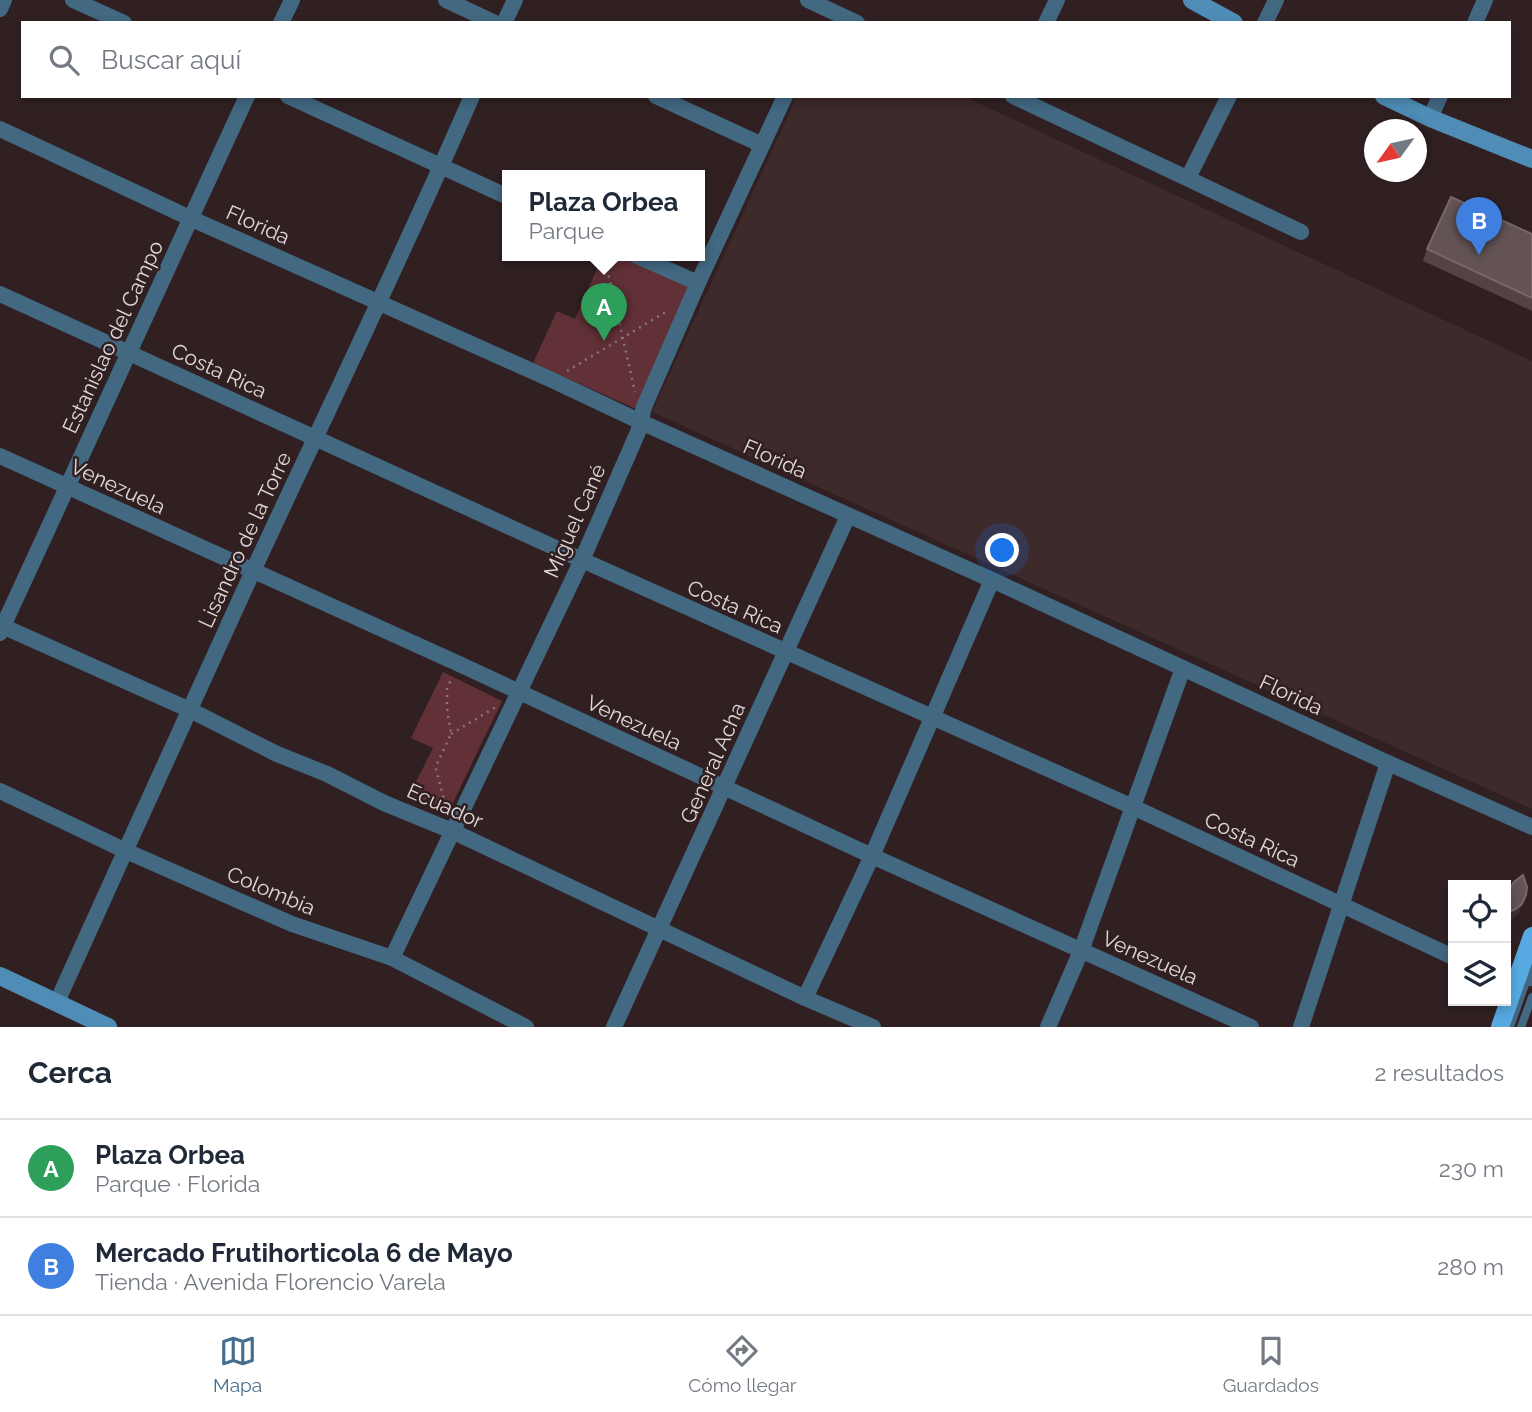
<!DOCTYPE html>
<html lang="es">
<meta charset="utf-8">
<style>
body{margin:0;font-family:Raleway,sans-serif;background:#f6f6f7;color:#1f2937}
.controls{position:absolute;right:21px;bottom:21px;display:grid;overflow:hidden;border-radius:0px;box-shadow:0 4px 10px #0003}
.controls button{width:63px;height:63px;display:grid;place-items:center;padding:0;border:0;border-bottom:2px solid #e0e1e3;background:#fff;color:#1f2937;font:35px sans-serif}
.compass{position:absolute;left:1364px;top:119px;width:63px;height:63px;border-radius:50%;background:#fff;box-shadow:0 4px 10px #0003;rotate:237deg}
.you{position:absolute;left:1003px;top:551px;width:24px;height:24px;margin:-18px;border:5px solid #fff;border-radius:50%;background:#1a73e8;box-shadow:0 0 0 10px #1a73e833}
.badge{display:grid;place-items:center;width:46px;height:46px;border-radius:50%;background:#456d8d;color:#fff;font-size:23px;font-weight:700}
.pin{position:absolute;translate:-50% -58px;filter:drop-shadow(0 2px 4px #0008)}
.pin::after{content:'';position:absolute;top:37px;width:24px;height:21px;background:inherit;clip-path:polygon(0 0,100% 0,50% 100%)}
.popup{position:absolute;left:502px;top:170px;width:203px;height:91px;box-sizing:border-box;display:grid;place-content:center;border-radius:0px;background:#fff;filter:drop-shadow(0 2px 5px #0005);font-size:23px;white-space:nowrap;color:#747a83}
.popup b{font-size:26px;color:#1f2937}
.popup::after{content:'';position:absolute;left:50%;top:100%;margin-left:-14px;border:14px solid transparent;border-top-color:#fff}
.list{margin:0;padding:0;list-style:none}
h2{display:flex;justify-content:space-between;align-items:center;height:91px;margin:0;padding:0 28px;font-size:30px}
h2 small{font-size:23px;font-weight:400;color:#747a83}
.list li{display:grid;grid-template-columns:46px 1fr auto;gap:21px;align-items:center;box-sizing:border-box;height:98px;padding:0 28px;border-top:2px solid #e0e1e3}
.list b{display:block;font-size:26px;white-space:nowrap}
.list p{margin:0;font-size:23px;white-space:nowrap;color:#747a83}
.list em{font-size:23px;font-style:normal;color:#747a83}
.icon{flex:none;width:38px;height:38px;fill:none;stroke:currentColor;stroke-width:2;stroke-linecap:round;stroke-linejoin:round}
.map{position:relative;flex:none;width:1532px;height:1027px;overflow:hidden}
.search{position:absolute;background:#fff;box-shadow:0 4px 10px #0003;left:21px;right:21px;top:21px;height:77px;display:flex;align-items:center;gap:18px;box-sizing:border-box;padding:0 24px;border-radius:0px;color:#747a83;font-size:26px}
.sheet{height:287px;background:#fff}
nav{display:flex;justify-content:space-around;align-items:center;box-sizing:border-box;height:98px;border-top:2px solid #e0e1e3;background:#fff;font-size:19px;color:#747a83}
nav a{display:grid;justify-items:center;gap:4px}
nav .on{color:#456d8d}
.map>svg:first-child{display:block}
</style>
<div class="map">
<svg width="1532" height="1027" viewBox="0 0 1532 1027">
<rect width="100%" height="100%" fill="#302022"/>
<!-- built -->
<polygon fill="#3e292b" points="797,96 963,96 1532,361 1532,809 652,412"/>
<!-- green -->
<g fill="#613137">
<polygon points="603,255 631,255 690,285 636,409 533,363 557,311 575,319"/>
<polygon points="443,672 502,701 447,815 409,796 433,748 411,738"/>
</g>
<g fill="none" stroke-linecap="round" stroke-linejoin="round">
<!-- path -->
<g stroke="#857879" stroke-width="2.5" stroke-dasharray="2 5" stroke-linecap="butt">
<polyline points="604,255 635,392"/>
<polyline points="567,371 669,310"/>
<polyline points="451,734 496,707"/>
<polyline points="447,811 436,769 437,764 451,734 447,708 447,689 452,677"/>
</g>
<!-- service -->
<g stroke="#426882" stroke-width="8">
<polyline points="1510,1027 1532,965"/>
<polyline points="1521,1027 1532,997"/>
</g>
<!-- minor -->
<g stroke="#426882" stroke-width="16">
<polyline points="73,0 124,23"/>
<polyline points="446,0 495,23"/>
<polyline points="808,0 857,23"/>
<polyline points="0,9 4,0"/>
<polyline points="281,23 292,0"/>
<polyline points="504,23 515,0"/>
<polyline points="1046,23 1057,0"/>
<polyline points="1265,23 1276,0"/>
<polyline points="1475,23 1485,0"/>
<polyline points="288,96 508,197"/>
<polyline points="656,96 762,145"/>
<polyline points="1013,96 1301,232"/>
<polyline points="1430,118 1440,96"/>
<polyline points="0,129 192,219 552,380 641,422 992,580 1388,763 1532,827"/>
<polyline points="1188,178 1229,96"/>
<polyline points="635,255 698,283"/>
<polyline points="0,294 582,560 1133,807 1453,957"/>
<polyline points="0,456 457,663 872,856 1251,1027"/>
<polyline points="0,625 190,710 277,754 327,774 384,803 452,831 805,998 873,1027"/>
<polyline points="0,633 247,96"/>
<polyline points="0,791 126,851 292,924 392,958 526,1027"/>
<polyline points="392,958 582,560 638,432 644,407 698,283 785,96"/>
<polyline points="1506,979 1532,978"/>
<polyline points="805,998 872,856 992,580"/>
<path d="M57 1002C122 859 186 715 252 573 326 414 402 257 472 96"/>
<polyline points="614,1027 848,516"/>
<polyline points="1048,1027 1081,951 1183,668"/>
<polyline points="1301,1027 1388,763"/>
</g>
<!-- secondary -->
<g stroke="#4f8db7" stroke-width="18">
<polyline points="1192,0 1234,23"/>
<polyline points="1384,96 1430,118 1532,159"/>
<polyline points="0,976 108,1027"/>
</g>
<!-- primary -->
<polyline stroke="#57aae1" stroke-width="18" points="1500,1027 1532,936"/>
</g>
<!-- wall -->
<g fill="#544345">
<polygon points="1532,234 1532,311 1423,261 1427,249"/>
<polygon points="1506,900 1522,904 1519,913 1513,918 1506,921"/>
</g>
<!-- shaded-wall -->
<polygon fill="#3f2e30" points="1526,895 1519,913 1513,918 1506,921 1509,912"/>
<!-- building -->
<g fill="#635355" stroke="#776769" stroke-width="2">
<polygon points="1451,197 1532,234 1532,298 1427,249"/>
<polygon points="1523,875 1527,887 1526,895 1522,904 1516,909 1509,912 1506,900 1510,888 1514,882"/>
</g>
<g text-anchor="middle" stroke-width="5" stroke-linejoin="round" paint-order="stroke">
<!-- street labels -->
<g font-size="21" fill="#e1d6d7" stroke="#302022">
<text transform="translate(258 225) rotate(24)" y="7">Florida</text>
<text transform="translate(113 337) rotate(-65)" y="7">Estanislao del Campo</text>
<text transform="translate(219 371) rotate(25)" y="7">Costa Rica</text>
<text transform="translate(775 459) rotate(24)" y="7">Florida</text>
<text transform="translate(118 487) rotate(25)" y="7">Venezuela</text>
<text transform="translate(575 521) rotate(-66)" y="7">Miguel Cané</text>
<text transform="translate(245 540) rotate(-65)" y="7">Lisandro de la Torre</text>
<text transform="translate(735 607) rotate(24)" y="7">Costa Rica</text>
<text transform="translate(1291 695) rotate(25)" y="7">Florida</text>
<text transform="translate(634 723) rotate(25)" y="7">Venezuela</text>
<text transform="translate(713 763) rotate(-66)" y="7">General Acha</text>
<text transform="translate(445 806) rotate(24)" y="7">Ecuador</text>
<text transform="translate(1252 840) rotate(25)" y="7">Costa Rica</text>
<text transform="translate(271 891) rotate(23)" y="7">Colombia</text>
<text transform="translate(1150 958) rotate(24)" y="7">Venezuela</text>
</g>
</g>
</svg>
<div class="controls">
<button><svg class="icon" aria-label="locate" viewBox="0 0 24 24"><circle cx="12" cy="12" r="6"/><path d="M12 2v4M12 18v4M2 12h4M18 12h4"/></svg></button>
<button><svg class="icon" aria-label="layers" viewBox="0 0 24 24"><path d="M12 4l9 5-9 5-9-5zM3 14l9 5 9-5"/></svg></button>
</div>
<svg class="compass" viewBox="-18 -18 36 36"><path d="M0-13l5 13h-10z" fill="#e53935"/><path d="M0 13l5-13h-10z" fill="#747a83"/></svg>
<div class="you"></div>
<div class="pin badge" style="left:604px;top:341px;background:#2e9e5b">A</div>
<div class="popup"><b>Plaza Orbea</b>Parque</div>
<div class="pin badge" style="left:1479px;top:255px;background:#3f7fe0">B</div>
<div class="search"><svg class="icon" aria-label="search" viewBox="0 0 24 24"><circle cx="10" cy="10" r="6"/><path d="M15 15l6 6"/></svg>Buscar aquí</div>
</div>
<section class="sheet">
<h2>Cerca<small>2 resultados</small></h2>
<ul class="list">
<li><span class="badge" style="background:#2e9e5b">A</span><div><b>Plaza Orbea</b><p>Parque · Florida</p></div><em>230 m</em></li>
<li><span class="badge" style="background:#3f7fe0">B</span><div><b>Mercado Frutihorticola 6 de Mayo</b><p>Tienda · Avenida Florencio Varela</p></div><em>280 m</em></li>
</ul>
</section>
<nav>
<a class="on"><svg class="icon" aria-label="map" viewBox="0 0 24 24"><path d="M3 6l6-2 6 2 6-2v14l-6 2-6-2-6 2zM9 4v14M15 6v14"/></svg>Mapa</a>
<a><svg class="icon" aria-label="directions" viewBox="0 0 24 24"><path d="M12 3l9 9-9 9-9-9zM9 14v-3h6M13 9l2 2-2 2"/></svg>Cómo llegar</a>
<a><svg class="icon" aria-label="saved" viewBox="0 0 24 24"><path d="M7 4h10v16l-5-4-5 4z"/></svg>Guardados</a>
</nav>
